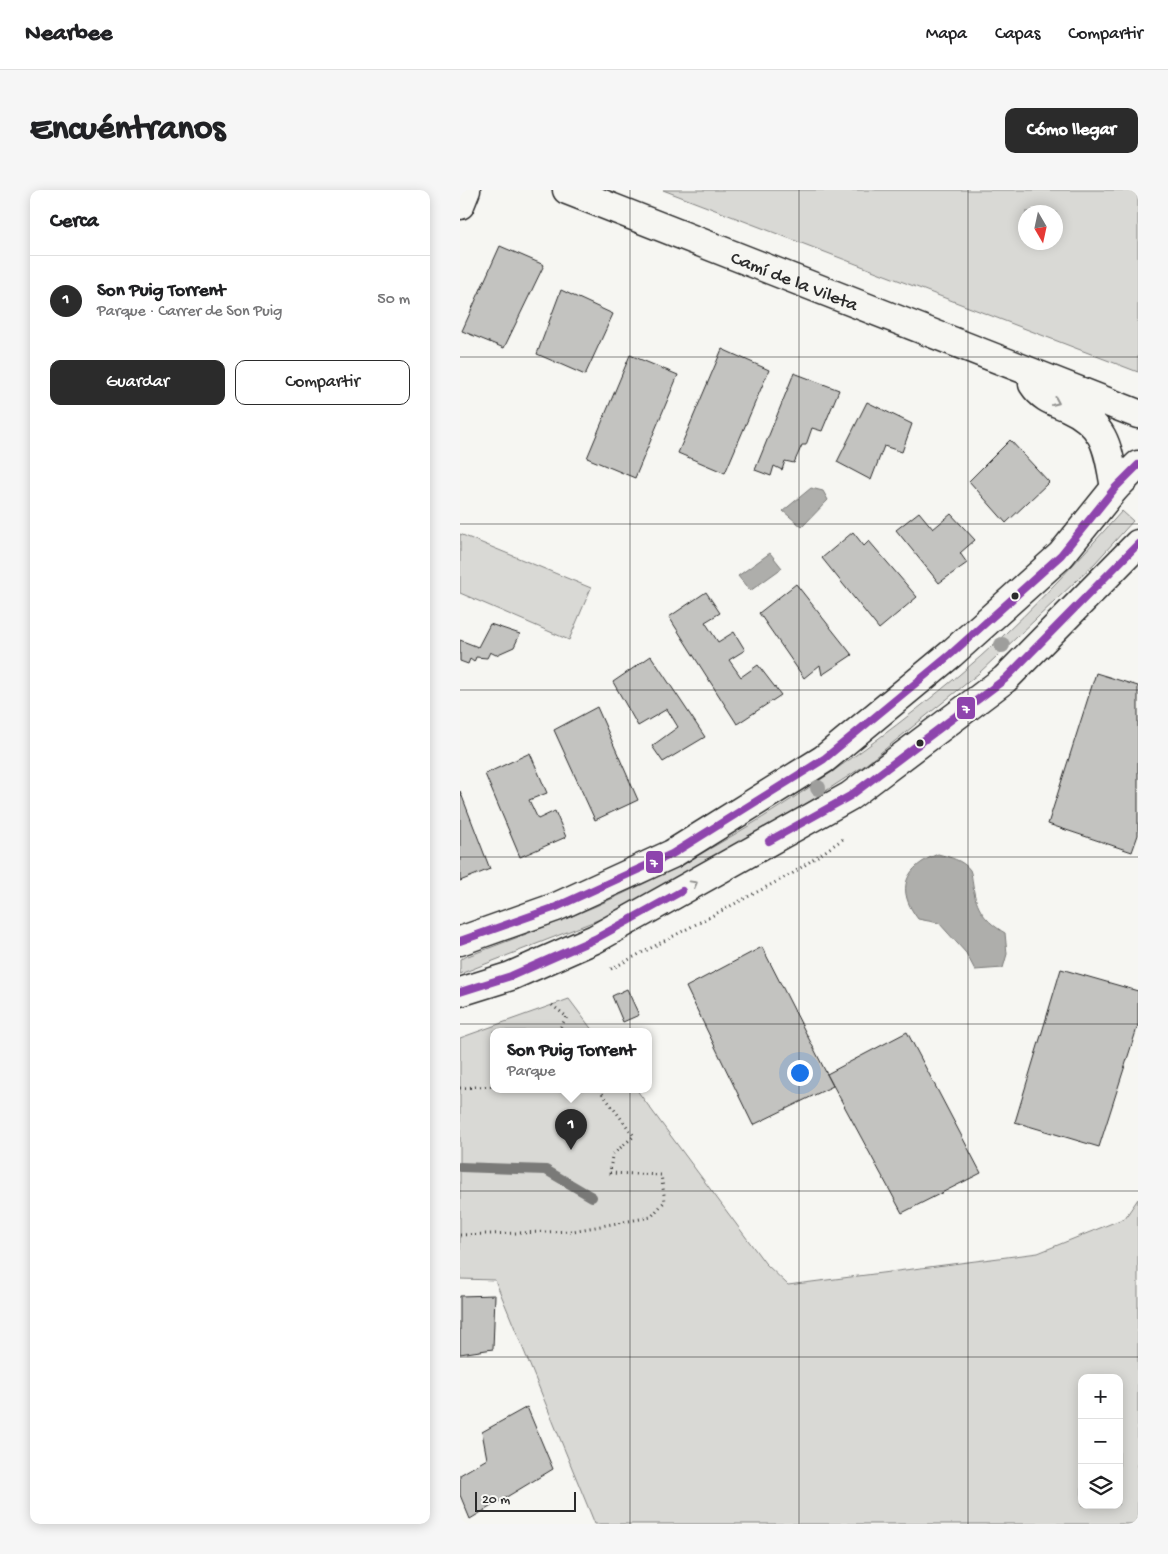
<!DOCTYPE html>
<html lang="es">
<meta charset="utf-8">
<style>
body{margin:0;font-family:"Gochi Hand",sans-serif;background:#f6f6f6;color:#202124}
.controls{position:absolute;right:15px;bottom:15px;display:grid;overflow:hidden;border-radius:10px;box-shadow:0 2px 12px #0003}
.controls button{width:45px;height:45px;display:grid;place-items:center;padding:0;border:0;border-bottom:1px solid #e0e0e0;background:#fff;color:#202124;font:25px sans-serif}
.compass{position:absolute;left:558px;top:15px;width:45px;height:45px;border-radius:50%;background:#fff;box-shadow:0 2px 12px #0003;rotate:171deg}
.scale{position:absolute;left:15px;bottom:12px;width:101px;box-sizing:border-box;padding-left:5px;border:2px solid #2b2b2b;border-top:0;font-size:14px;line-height:18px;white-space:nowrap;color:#2b2b2b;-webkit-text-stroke:4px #f6f6f2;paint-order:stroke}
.you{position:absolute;left:339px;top:882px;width:18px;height:18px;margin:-12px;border:4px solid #fff;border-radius:50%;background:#1a73e8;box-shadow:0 0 0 8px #1a73e833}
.badge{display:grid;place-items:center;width:32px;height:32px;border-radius:50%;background:#2b2b2b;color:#fff;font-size:16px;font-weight:700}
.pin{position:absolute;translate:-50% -41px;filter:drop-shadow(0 1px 2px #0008)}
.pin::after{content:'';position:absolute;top:26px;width:18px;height:15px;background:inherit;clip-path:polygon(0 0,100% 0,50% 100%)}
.popup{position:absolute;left:30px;top:838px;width:162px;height:65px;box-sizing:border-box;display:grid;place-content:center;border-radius:10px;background:#fff;filter:drop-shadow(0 1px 4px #0005);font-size:16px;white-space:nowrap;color:#757577}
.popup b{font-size:19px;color:#202124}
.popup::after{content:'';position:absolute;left:50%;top:100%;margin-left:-10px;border:10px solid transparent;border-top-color:#fff}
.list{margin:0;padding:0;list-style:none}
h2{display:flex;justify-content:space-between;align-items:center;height:65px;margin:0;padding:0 20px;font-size:21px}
h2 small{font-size:16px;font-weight:400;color:#757577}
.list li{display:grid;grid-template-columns:32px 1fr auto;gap:15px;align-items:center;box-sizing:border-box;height:90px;padding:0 20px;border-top:1px solid #e0e0e0}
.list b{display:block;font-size:19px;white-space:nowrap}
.list p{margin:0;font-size:16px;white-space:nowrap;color:#757577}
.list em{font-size:16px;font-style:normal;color:#757577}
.actions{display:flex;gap:10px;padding:15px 20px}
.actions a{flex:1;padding:11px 0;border:1px solid #2b2b2b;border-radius:10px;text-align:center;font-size:18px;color:#2b2b2b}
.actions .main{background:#2b2b2b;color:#fff}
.icon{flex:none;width:28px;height:28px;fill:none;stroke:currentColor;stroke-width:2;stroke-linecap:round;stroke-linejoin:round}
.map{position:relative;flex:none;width:678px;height:1334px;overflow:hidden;border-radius:10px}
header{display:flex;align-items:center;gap:30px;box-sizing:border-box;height:70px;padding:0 25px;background:#fff;border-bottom:1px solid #e0e0e0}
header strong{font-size:24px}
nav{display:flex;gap:28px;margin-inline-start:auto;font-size:18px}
.intro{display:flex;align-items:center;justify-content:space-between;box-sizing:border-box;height:120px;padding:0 30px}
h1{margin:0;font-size:35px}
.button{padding:12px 22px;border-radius:10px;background:#2b2b2b;color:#fff;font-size:18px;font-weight:700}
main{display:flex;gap:30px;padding:0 30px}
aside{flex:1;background:#fff;border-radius:10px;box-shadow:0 2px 12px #0003}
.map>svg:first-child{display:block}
</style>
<header>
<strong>Nearbee</strong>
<nav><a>Mapa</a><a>Capas</a><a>Compartir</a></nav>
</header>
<div class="intro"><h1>Encuéntranos</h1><a class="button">Cómo llegar</a></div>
<main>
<aside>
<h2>Cerca<small></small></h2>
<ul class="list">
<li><span class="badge">1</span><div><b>Son Puig Torrent</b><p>Parque · Carrer de Son Puig</p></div><em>50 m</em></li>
</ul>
<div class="actions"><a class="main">Guardar</a><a>Compartir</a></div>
</aside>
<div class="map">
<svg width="678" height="1334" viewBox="0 0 678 1334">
<rect width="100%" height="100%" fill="#f6f6f2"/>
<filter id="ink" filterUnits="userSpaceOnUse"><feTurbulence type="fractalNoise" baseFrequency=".02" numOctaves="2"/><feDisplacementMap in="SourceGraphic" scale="10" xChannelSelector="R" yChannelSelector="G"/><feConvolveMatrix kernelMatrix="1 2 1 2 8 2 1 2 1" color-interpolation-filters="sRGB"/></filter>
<g filter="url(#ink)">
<!-- green -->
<g fill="#d9d9d5" stroke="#828280" fill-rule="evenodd">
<path d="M203 0H678V182ZM596 22V52H566V22Z"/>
<path d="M662 321 673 331 635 373 518 484 404 576 298 645 158 722 0 784V769C45 752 92 735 136 716 267 658 390 576 499 485 558 436 611 378 662 321Z"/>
<polygon points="0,344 131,398 109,450 0,403"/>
<path d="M109 809 133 841H34V899H176L305 1073 328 1095 578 1063 665 1028 678 1009V1334H135L35 1090 0 1089V848ZM622 1188H659V1315H622Z"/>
</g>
<!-- water -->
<g fill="#aeaeab" stroke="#7a7a78">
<polygon points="351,298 363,301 368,310 342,337 323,321"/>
<polygon points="310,363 322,378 290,401 278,386"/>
<path d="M478 664C489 667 503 670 510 680 512 684 512 691 513 696 516 719 525 731 545 743L547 764 543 778 515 780 506 763 479 733 458 729C435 699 445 677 478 664Z"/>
</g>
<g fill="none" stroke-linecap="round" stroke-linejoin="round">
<!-- stream -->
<polyline stroke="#7a7a78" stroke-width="10" points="0,977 86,980 132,1007"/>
</g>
<!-- building -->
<g fill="#c3c3c0" stroke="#2b2b2b">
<polygon points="40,56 84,75 44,158 2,141"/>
<polygon points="101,100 153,124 125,185 77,164"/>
<polygon points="262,159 309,180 265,283 218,263"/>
<polygon points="170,165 218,185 175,288 127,268"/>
<polygon points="334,183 379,200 362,241 352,238 346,255 342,255 334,273 325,271 322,280 314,276 311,286 295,280"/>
<polygon points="407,212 452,234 442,262 424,256 411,290 377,272"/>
<polygon points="550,250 589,292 546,333 509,291"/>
<polygon points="459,322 473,339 491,324 515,350 500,363 507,373 479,393 436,340"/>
<polygon points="393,342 404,356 409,351 457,407 419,439 362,368"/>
<polygon points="336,394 392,465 362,485 360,475 344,488 299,423"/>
<polygon points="246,402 260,423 245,432 258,452 274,442 285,460 269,470 281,487 298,475 321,505 277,534 209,427"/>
<polygon points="30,434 60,444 54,457 36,465 30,462 27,468 16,467 14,472 10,469 8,474 0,471 0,450 18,457"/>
<polygon points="191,466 245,547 203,572 192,556 218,537 207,519 178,536 153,492"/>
<polygon points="636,483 678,496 678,645 672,662 588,634"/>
<polygon points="137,517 178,610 135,630 94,540"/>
<polygon points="70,563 87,603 69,610 78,629 95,621 106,647 60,667 25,584"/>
<polygon points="0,601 30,679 0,691"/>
<polygon points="302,757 373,896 293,935 226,797"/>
<polygon points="601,779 678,801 678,835 639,957 555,932"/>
<polygon points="167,799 179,825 163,832 152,806"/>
<polygon points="447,842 521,983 442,1023 367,884"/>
<polygon points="35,1105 33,1159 0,1164 0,1106"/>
<polygon points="67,1217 93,1279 10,1329 0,1305 0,1285 27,1269 22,1242"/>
</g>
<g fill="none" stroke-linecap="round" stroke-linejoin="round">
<!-- minor casing -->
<g stroke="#2b2b2b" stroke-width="31">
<g id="minor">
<path id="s1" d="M107 0 678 224"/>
<polyline points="0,15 6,0"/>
<path d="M573 194C582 208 593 211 607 217 647 235 648 260 655 298"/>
<polyline points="0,751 96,717 212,664 364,569 491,464 601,365 655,298 678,275"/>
<polyline points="0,802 51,786 135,749 390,606 545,489 678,354"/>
</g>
</g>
<!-- path -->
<g stroke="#2b2b2b" stroke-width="3" stroke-dasharray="1 4" stroke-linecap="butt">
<polyline points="151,779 333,683 383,649"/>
<polyline points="92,815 107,827 98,841"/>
<polyline points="0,898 34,896"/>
<polyline points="0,1045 113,1041 191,1027 205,1011 201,985 150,983 152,965 174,946 139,899"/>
</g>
<!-- minor -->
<use href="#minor" stroke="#f6f6f2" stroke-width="28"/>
<!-- bus-1 casing -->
<g stroke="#f6f6f2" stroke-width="11">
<g id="bus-1">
<polyline points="309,651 390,606 545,489 678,354"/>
<polyline points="0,751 96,717 212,664 364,569 491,464 601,365 655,298 678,275"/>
<polyline points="0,802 51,786 135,749 222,701"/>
</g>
</g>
<!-- bus-1 -->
<use href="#bus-1" stroke="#8e44ad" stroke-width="8"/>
</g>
<!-- trees -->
<g fill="#9e9e9c">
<circle cx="542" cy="455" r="8"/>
<circle cx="358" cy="598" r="8"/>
</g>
<!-- one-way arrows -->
<defs><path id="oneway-chevron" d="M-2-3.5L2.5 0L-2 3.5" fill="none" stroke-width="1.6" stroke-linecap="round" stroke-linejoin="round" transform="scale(1.25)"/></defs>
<g stroke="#90908e">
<use href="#oneway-chevron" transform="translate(596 212) rotate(24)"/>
<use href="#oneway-chevron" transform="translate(234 694) rotate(-29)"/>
</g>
</g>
<!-- grid -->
<path fill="none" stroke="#2b2b2b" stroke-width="1" stroke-opacity="0.55" d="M170 0V1334M339 0V1334M508 0V1334M0 167H678M0 334H678M0 500H678M0 667H678M0 834H678M0 1001H678M0 1167H678"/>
<!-- markers -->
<g fill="#2b2b2b" stroke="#f6f6f2" stroke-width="2">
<circle cx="555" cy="406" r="4.5"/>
<circle cx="460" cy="553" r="4.5"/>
</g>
<g text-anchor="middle" stroke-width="4" stroke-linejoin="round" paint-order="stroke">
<!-- street labels -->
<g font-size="19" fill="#2b2b2b" stroke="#f6f6f2">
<text dy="7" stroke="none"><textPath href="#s1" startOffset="245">Camí de la Vileta</textPath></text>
</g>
</g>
<g stroke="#f6f6f2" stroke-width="2">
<rect x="496" y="506" width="20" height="24" rx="5" fill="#8e44ad"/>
<rect x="185" y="660" width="19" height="24" rx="5" fill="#8e44ad"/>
</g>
<g font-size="14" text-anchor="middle" font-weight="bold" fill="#fff">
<text x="506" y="523">7</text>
<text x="194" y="677">7</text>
</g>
</svg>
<div class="controls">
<button>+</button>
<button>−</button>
<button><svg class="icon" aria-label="layers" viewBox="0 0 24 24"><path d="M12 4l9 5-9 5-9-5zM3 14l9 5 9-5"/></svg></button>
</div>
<svg class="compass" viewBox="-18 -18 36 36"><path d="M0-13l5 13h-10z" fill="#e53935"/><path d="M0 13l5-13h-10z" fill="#757577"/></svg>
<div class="scale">20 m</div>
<div class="you"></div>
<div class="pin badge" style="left:111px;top:960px">1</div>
<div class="popup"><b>Son Puig Torrent</b>Parque</div>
</div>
</main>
